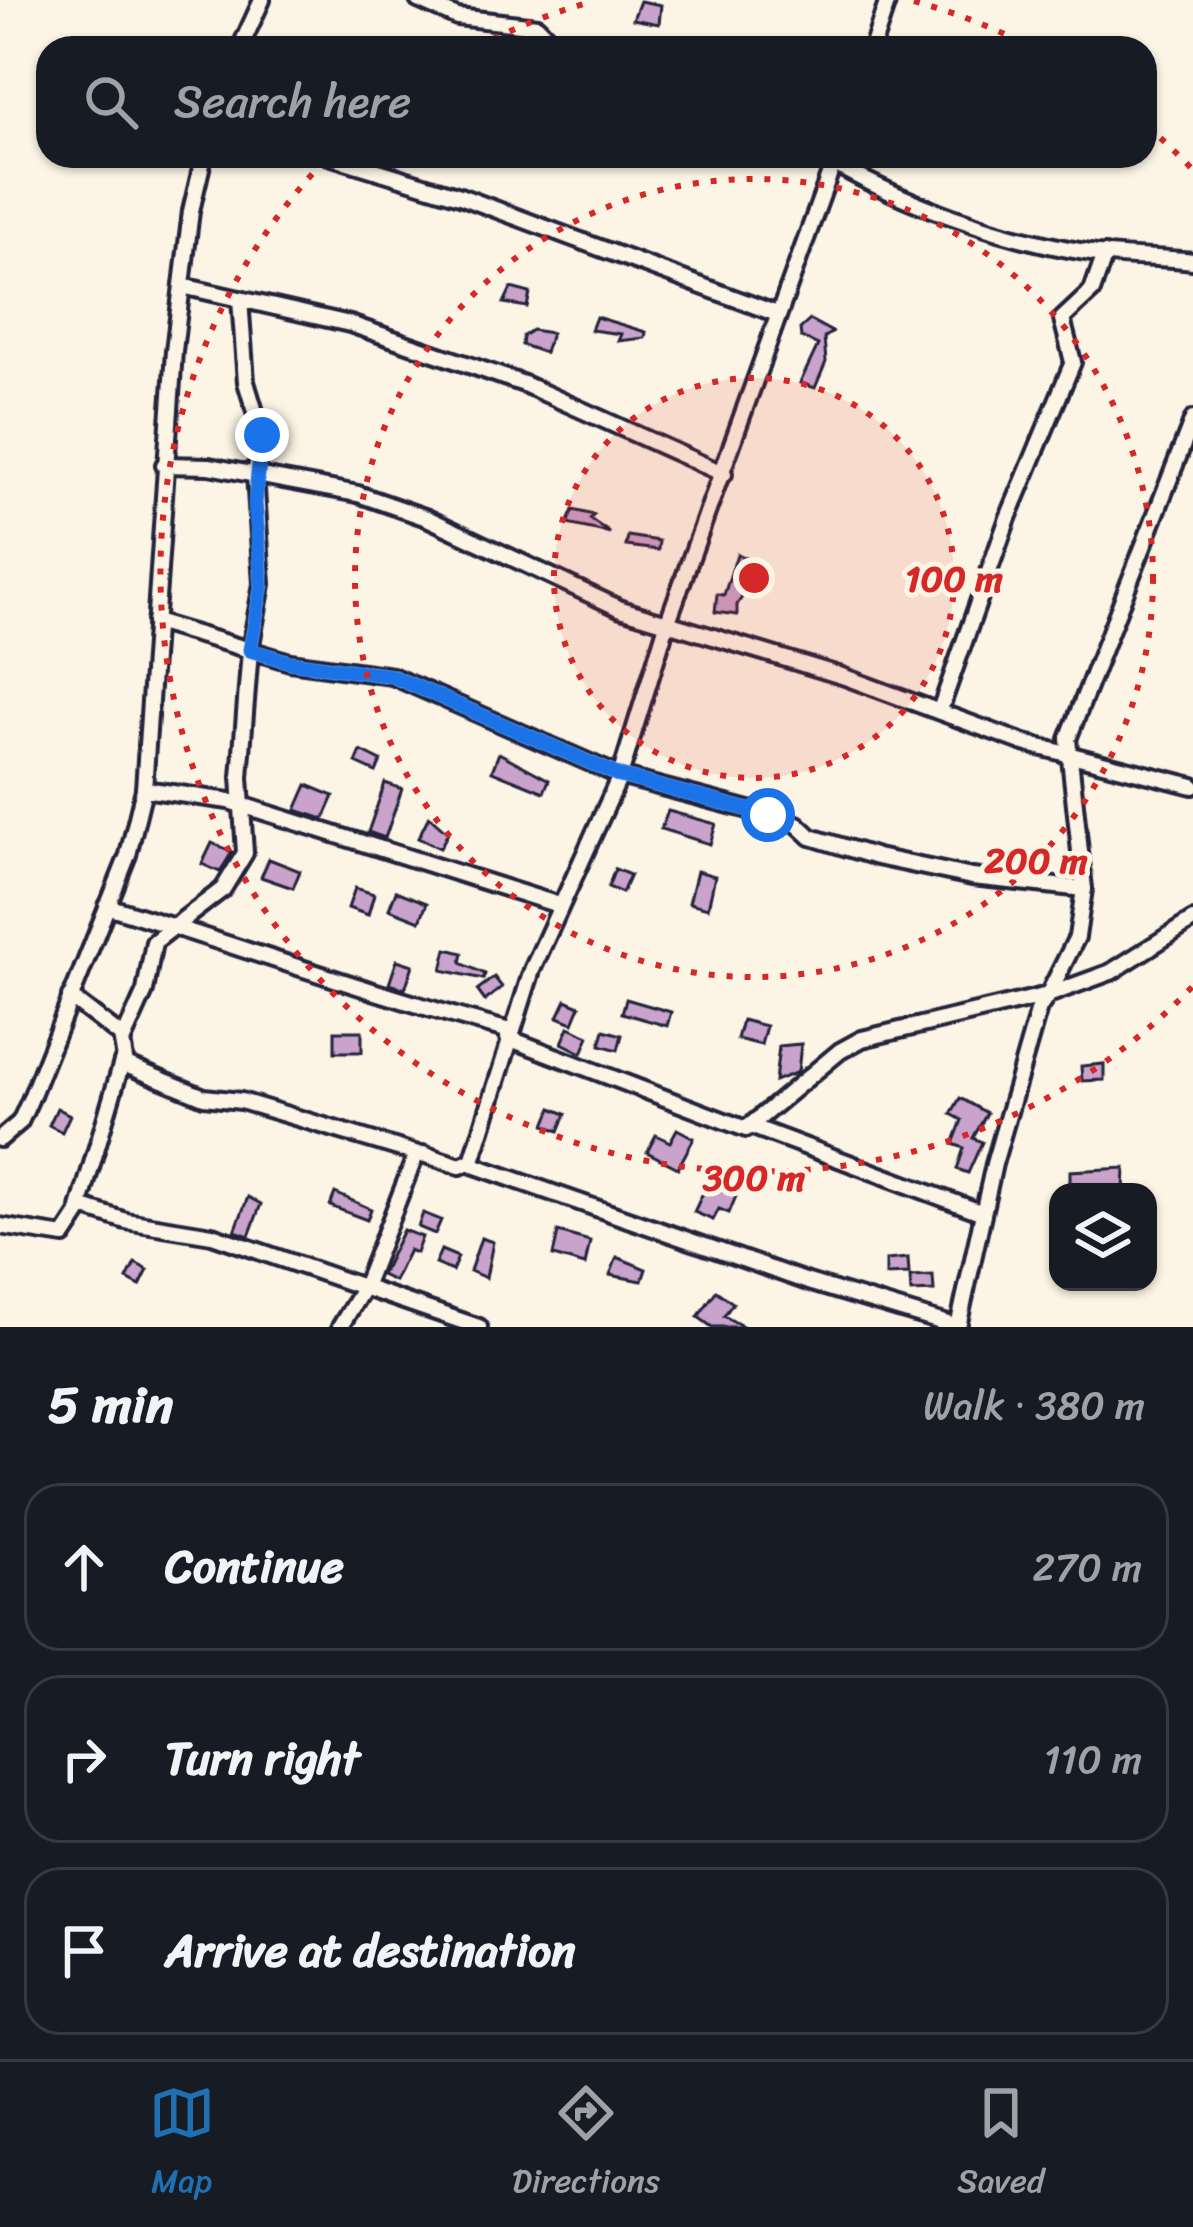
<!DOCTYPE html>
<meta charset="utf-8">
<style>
body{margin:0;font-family:Sriracha,sans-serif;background:#242831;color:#f1f3f6}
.controls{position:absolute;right:36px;bottom:36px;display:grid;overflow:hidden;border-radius:24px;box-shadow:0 3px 9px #0004}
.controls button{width:108px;height:108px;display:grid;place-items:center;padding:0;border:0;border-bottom:3px solid #363941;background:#171b24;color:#f1f3f6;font:60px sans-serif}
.stop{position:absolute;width:36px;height:36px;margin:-27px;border:9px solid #1a73e8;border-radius:50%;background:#fff}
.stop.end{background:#1a73e8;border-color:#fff;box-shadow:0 3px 12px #0008}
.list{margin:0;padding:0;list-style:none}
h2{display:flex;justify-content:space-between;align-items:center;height:156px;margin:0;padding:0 48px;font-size:51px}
h2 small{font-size:39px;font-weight:400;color:#9ea1a6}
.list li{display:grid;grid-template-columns:78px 1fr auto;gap:36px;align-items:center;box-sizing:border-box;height:168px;margin:0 24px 24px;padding:0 24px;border:3px solid #363941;border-radius:36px}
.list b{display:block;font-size:45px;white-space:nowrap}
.list em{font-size:39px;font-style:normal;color:#9ea1a6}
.icon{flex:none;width:66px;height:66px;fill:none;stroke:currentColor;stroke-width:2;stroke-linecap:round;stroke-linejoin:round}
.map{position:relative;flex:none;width:1193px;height:1327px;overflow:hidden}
.search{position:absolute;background:#171b24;box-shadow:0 3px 9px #0004;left:36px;right:36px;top:36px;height:132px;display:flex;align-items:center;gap:30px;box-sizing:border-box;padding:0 42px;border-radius:36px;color:#9ea1a6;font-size:45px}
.sheet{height:732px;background:#171b24}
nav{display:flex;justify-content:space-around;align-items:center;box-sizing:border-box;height:168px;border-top:3px solid #363941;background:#171b24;font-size:33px;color:#9ea1a6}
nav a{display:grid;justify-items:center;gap:6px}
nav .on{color:#1f6fb2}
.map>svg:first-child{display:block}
</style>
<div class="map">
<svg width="1193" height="1327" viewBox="0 0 1193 1327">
<rect width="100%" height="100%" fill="#fcf5e5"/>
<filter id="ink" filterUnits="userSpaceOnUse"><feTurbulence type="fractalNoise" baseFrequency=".00833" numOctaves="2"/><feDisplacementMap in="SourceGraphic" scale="24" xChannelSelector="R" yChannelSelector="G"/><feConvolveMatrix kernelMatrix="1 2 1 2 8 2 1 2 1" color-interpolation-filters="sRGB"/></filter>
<g filter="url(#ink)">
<!-- building -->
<g fill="#c9a3cb" stroke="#22223b" stroke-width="3">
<polygon points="640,1 661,5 659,24 633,19"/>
<polygon points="511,288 530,293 527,307 504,303"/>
<polygon points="596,317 646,332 645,338 618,341 621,334 591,330"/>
<polygon points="810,320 832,332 824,338 826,362 815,388 800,383 818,345 801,337 800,329"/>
<polygon points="532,330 551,333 545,353 522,345 523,336"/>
<polygon points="573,510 594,515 590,519 610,533 567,524"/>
<polygon points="628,536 659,541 658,550 626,546"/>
<polygon points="737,554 755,562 749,586 737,605 737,615 715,612 717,594 724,595"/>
<polygon points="361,751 381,761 376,772 356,763"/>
<polygon points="499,753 549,780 544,792 492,771"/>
<polygon points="385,783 402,789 385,838 368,832"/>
<polygon points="307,785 334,796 324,819 296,810"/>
<polygon points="668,811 716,824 710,844 661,829"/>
<polygon points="429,816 448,833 440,848 418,838"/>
<polygon points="212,843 232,852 220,872 202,864"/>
<polygon points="269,859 300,871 293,888 261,877"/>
<polygon points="615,869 630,875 622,893 608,887"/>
<polygon points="697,871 715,876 708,908 689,903"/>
<polygon points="355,888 374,894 368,915 348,908"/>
<polygon points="396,891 427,903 420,921 389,909"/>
<polygon points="447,949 463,953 461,963 485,974 483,979 442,970"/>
<polygon points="397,960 413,965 405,989 389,984"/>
<polygon points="494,977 502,987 485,1001 477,990"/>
<polygon points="626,999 671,1012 667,1026 622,1013"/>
<polygon points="566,1000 580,1006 573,1023 558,1017"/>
<polygon points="742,1020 766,1026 761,1045 737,1039"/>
<polygon points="569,1027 589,1036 582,1053 562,1043"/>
<polygon points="604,1030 622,1035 618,1050 600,1045"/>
<rect x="335" y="1031" width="27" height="21"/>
<polygon points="801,1044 798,1072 775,1081 779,1046"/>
<polygon points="1104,1064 1104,1080 1082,1081 1081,1066"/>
<polygon points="960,1098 987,1113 973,1138 982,1142 968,1173 957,1169 964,1148 953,1144 962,1120 951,1114"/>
<polygon points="57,1108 70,1115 62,1132 49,1125"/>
<polygon points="552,1108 566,1114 559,1131 545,1125"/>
<polygon points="677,1129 694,1138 678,1168 647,1152 656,1135 670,1142"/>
<polygon points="733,1165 746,1172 729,1213 719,1209 713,1220 694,1212 707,1184 720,1190"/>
<polygon points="1125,1168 1124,1192 1070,1187 1070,1171"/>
<polygon points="335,1193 371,1209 367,1220 330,1206"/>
<polygon points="248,1197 261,1204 249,1236 235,1231"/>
<polygon points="423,1213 441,1220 435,1234 418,1227"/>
<polygon points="403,1230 422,1237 416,1253 409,1250 394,1281 381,1275"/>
<polygon points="558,1232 590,1241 585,1265 553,1256"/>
<polygon points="481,1238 493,1242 486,1278 470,1271"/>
<polygon points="441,1250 458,1257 452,1271 435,1264"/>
<polygon points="617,1257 646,1269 642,1281 610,1275"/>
<polygon points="908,1258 909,1274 886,1275 886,1260"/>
<polygon points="135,1263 148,1270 140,1286 127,1279"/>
<polygon points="933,1276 934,1291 911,1292 910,1277"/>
<polygon points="716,1291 733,1303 724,1316 744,1327 712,1327 698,1317"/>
</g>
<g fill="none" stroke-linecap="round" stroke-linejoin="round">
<!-- minor casing -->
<g stroke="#22223b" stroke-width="22">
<g id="minor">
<polyline points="418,0 457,17 537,26 558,48"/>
<polyline points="240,48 262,0"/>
<polyline points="872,48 888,0"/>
<polyline points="329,156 460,196 777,314"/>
<path d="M821 156C898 202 1001 239 1091 253 1125 258 1159 257 1193 261"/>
<polyline points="182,286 350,324 524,384 724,474"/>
<polyline points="164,465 209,466 358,494 427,518 621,609 842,676 1024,743 1193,786"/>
<polyline points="155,622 290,662 392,676 620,776 768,815 797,824 811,837 877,857 972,877 1084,889"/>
<polyline points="940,710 1008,518 1073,362 1062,319 1092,291 1105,254"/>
<polyline points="144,789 229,801 559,905"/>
<path d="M107 906C242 947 374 995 510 1031"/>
<polyline points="70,997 121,1036 126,1065 204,1097 241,1101 418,1154"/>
<polyline points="508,1038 746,1129 840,1051 862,1039 1048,995 1077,937 1084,889 1068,739 1193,419"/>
<polyline points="123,1040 145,991 154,942 223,889 245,853 240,777 250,650 262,584 255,474 262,435 246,382 240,299"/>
<polyline points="753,1127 983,1213"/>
<polyline points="0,1139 20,1122 30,1100 128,855 144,789 174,351 191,211 204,156"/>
<polyline points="470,1164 808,1282 958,1327"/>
<polyline points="79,1208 122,1062"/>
<polyline points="0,1226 64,1236 83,1207 126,1221 212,1235 479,1327"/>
<polyline points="340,1327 364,1287 415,1157 423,1154 460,1166 472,1161 532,970 620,776 667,624 836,156"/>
<polyline points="958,1327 994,1164 1039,1008 1048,995 1111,972 1193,920"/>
</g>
</g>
<!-- minor -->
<use href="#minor" stroke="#fcf5e5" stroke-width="14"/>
</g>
</g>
<g fill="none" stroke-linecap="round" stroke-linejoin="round" filter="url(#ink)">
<!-- route -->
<polyline stroke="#1a73e8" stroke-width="15" points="262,435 255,503 262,584 250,650 290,662 392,676 620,776 768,815"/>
</g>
<!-- distance rings -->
<circle cx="754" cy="578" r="200" fill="#d62828" fill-opacity=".12"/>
<g fill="none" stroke="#d62828" stroke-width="6" stroke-dasharray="6 12">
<circle cx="754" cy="578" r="200"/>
<circle cx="754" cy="578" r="399"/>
<path d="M1192 987A599 599 0 1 1 327 158M477 47A599 599 0 0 1 594 1M914 1A599 599 0 0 1 1031 47M1147 126A599 599 0 0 1 1192 169"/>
</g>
<circle cx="754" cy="578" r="18" fill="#d62828" stroke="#fcf5e5" stroke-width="6"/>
<g font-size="36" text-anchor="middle" font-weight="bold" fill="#d62828" stroke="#fcf5e5" stroke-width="10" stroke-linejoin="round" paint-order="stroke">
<text x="954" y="591">100 m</text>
<text x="1036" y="873">200 m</text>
<text x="754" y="1190">300 m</text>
</g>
</svg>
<div class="controls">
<button><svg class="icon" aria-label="layers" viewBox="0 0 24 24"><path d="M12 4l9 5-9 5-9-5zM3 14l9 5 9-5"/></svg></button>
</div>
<div class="stop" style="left:768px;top:815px"></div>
<div class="stop end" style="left:262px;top:435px"></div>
<div class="search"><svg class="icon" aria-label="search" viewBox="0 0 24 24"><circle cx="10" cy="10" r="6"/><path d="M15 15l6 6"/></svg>Search here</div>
</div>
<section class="sheet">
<h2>5 min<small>Walk · 380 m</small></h2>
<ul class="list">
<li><svg class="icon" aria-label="ahead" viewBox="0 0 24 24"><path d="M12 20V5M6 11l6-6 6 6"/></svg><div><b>Continue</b></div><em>270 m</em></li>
<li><svg class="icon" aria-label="right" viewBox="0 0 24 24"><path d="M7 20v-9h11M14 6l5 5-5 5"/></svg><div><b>Turn right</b></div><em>110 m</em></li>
<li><svg class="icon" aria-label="arrive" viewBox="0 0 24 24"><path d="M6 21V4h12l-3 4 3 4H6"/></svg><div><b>Arrive at destination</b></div></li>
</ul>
</section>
<nav>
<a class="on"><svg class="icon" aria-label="map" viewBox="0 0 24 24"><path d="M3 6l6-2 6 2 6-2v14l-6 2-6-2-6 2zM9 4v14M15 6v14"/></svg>Map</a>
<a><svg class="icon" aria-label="directions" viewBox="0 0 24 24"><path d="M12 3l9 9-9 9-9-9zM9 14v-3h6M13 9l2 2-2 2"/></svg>Directions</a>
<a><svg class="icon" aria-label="saved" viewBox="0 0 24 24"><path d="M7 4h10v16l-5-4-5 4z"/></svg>Saved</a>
</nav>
